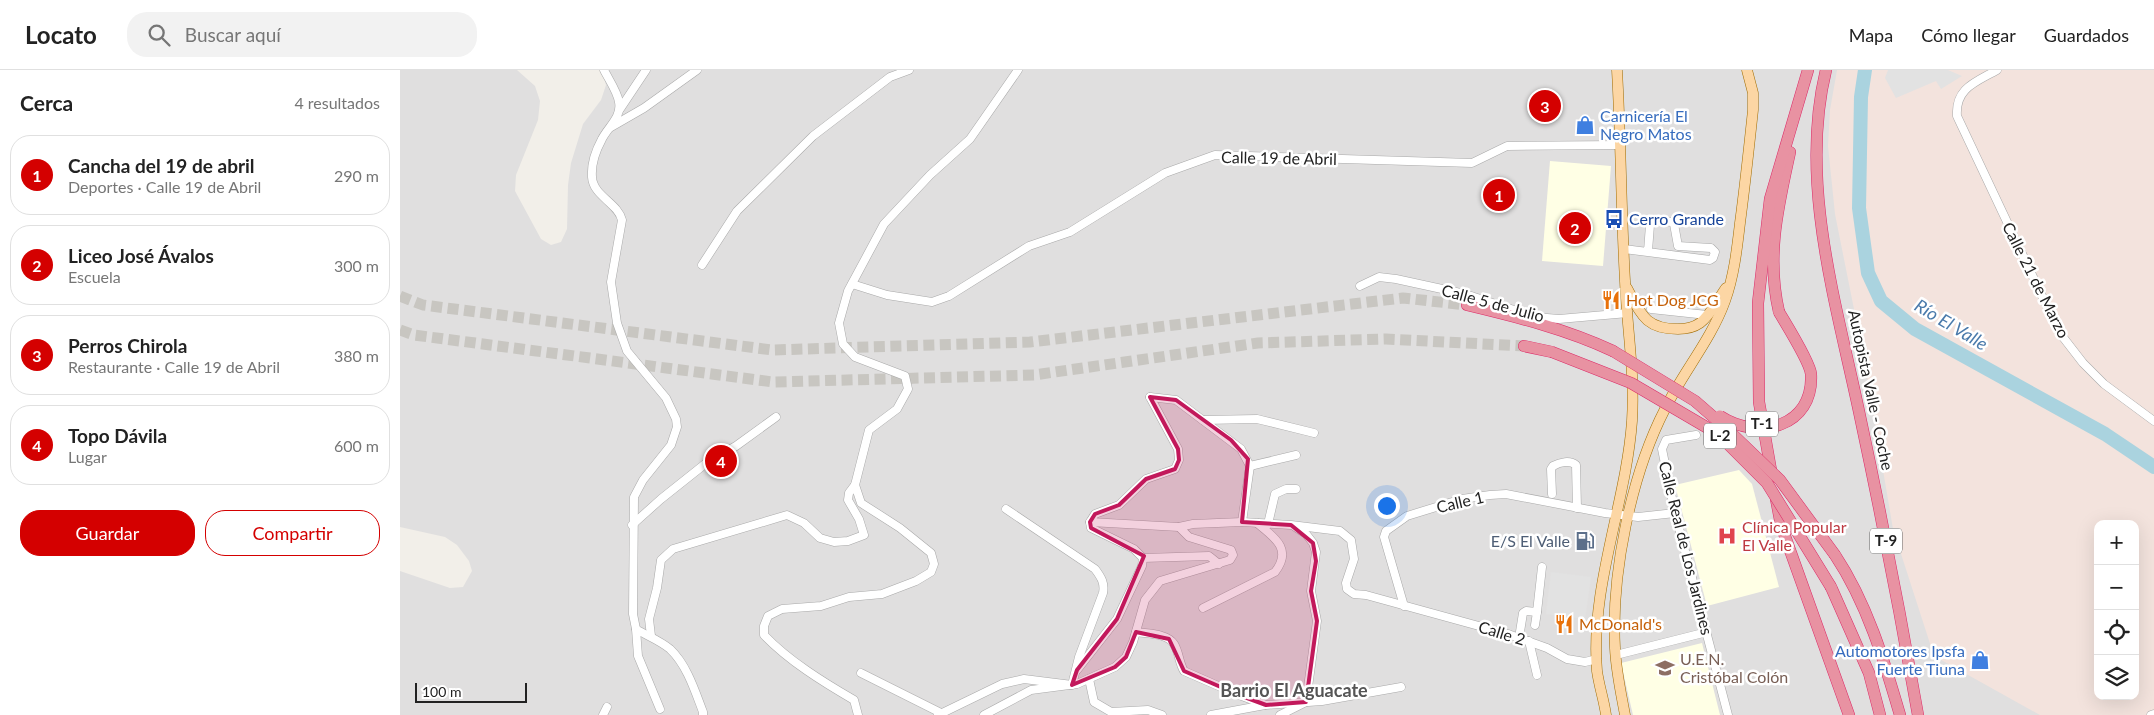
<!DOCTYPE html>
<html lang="es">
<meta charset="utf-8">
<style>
body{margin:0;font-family:Lato,sans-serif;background:#f2f2f2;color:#222}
.controls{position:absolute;right:15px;bottom:15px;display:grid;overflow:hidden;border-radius:10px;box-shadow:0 5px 20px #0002}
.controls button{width:45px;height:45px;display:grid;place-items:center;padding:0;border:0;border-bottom:1px solid #e0e0e0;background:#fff;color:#222;font:25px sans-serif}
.scale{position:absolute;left:15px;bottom:12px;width:112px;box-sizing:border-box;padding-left:5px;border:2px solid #222;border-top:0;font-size:14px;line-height:18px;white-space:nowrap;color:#222;-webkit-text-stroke:4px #fff;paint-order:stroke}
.you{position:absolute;left:986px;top:435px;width:18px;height:18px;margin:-12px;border:4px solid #fff;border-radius:50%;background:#1a73e8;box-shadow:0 0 0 8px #1a73e833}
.badge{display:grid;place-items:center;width:32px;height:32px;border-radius:50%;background:#d40000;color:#fff;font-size:16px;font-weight:700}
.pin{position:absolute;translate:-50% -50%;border:2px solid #fff;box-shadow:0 1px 5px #0006}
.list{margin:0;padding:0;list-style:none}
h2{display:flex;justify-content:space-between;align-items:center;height:65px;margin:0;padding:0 20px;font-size:21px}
h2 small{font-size:16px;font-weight:400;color:#767676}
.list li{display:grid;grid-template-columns:32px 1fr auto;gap:15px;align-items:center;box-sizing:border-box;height:80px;margin:0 10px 10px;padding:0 10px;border:1px solid #e0e0e0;border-radius:20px}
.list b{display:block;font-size:19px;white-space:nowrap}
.list p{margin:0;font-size:16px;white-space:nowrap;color:#767676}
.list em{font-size:16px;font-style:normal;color:#767676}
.actions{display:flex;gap:10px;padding:15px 20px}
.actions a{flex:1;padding:11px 0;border:1px solid #d40000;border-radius:20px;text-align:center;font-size:18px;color:#d40000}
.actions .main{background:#d40000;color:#fff}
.icon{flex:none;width:28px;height:28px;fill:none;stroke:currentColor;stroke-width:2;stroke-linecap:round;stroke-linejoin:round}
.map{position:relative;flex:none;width:1754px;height:645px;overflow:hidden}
header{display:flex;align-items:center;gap:30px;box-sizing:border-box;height:70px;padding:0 25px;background:#fff;border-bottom:1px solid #e0e0e0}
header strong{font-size:24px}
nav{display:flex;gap:28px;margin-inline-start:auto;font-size:18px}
.search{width:350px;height:45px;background:#f2f2f2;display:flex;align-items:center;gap:12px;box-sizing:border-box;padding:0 18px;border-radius:20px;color:#767676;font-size:19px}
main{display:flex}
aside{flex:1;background:#fff}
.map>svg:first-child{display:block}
</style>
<header>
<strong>Locato</strong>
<div class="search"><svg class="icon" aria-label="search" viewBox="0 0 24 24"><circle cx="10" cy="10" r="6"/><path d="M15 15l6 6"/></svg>Buscar aquí</div>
<nav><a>Mapa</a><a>Cómo llegar</a><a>Guardados</a></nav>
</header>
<main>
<aside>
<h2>Cerca<small>4 resultados</small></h2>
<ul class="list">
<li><span class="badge">1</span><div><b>Cancha del 19 de abril</b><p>Deportes · Calle 19 de Abril</p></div><em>290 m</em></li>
<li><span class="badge">2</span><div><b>Liceo José Ávalos</b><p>Escuela</p></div><em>300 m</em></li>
<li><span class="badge">3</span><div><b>Perros Chirola</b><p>Restaurante · Calle 19 de Abril</p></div><em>380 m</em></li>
<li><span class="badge">4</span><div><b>Topo Dávila</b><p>Lugar</p></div><em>600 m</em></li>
</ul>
<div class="actions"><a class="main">Guardar</a><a>Compartir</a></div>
</aside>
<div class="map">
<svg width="1754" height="645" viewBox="0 0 1754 645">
<rect width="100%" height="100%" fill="#f2efe9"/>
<!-- residential -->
<path fill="#e0dfdf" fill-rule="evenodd" d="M0 0H117L135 16 140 31 138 50 116 105 115 121 141 169 151 175 161 172 167 159 168 115 171 93 183 54 201 30 206 15 202 0H1754V645H0V501L50 518 63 517 72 501 69 491 57 475 45 467 0 457ZM1698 454H1735V626H1698Z"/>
<!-- education -->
<g fill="#ffffe5">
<polygon points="1150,91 1211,96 1203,196 1142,191"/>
<polygon points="1339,400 1352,414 1379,517 1307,536 1275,415"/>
<polygon points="1302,573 1320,645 1233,645 1221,593"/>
</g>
<!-- military -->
<path fill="#f3e3dd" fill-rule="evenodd" d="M1437 0H1754V645H1640L1534 586 1493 459 1465 294 1435 144 1428 76 1430 40ZM1698 454H1735V626H1698Z"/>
<!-- parking -->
<g fill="#e2e2e2">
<polygon points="1488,0 1548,0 1562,6 1541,19 1536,11 1496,28 1485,8"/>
<polygon points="1151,502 1191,507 1185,549 1146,544"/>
</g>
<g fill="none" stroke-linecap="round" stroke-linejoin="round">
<!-- river -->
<polyline stroke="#aad3df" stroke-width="14" points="1465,0 1461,27 1459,138 1468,203 1481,231 1515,259 1705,364 1754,397"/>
<!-- highway-tunnel -->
<g stroke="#c8c6c1" stroke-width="11" stroke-dasharray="11 5.5" stroke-linecap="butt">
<polyline points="0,226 23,235 372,280 630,272 1003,228 1067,235"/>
<polyline points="0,260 14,265 373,312 634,305 858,273 986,269 1124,276"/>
</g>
<!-- minor casing -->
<g stroke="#a9a9a9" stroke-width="9">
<g id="minor">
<path d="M204 0C209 10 217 21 219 32 222 47 208 57 202 69 196 80 191 94 192 107 193 126 218 133 222 150L211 212 217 253 227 281 266 328 276 349 277 357 271 375 243 410 234 427 233 544 236 559C247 566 259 570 270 579 287 595 295 621 303 642V645"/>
<path d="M1597 0C1576 12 1555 18 1557 46L1659 262 1683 293 1704 314 1754 351"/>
<polyline points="220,39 246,0"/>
<polyline points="211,57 244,38 297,0"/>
<polyline points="1224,179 1310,190 1313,188 1315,182 1311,178 1278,176 1274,154 1271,152 1254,149 1250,155 1248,181"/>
<polyline points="302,195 337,141 413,66 490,7 509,0"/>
<polyline points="452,214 487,225 532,232 549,226 629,176 670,162 765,103 815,85 1072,93 1107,76 1221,75"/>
<polyline points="960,216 979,207 996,209 1065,224 1135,247 1159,249 1228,243"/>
<polyline points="1251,239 1307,245"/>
<polyline points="750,327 776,330 841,379 850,396 842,452"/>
<polyline points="803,350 857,349 914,363"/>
<polyline points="1296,365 1266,370 1262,379 1275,443 1328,645"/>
<polyline points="850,396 896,385"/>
<path d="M1152 424 1151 399 1153 396C1160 392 1170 390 1176 395L1177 438"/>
<polyline points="690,452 779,457"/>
<polyline points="868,454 875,424 886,419 896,419"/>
<polyline points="232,455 261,429 305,394 336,376 376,347"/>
<polyline points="743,488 809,486 819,494"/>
<polyline points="1004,536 984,467 986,461 1007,446 1062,429 1090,425 1106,424 1205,443 1238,447 1275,443"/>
<path d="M803 538 875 502C893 479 874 467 857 453"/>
<polyline points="1135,555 1137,542"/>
<polyline points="236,559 238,586 260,639"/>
<path d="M736 562C747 564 767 563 774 574 779 582 779 593 784 601L839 625 866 635 922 631 1001 617"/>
<polyline points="251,566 249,549 257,518 261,490 273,479 387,445 404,453 420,468 434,472 448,471 464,465 459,449 448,430 449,423 455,415"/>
<polyline points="1119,568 1123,543 1126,541 1137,542 1142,497"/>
<polyline points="1129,571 1137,605"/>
<polyline points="1216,585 1307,562"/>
<polyline points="677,600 717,549 742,496 743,488 734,479 691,458 690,452 695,444 719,435 746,409 775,399 779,390 778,379 750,327"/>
<polyline points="461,603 541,643"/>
<polyline points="689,609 694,632 711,642 748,640 762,645"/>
<polyline points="203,645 207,637"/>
<path d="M458 645 454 630C423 612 389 591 364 565V556L368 546 382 539 421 536 449 527 482 524 516 511 531 502 534 494 531 483 500 458 461 433 455 415 469 360 497 339 508 319 505 306 455 287 443 274 439 253 448 221 484 154 530 105 570 69 618 0"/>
<path d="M538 645 602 614 624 609 672 615 679 587 703 523C705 513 701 507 695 499L606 439"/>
<polyline points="584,645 631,620 677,614 715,597 726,587 733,572 745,530 760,511 830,490 833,485 831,480 789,467 779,457 793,454 842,452 891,455 940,461 951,470 954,489 946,513 947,519 954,524 966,525 1108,564 1147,578 1167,589 1185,592 1197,589"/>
<polyline points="811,645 865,635"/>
<polyline points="880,645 906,632 917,551 911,521 916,482 913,473 906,464 895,457"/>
<polyline points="1751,645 1754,644"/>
</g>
</g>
<!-- major casing -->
<g stroke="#a06b00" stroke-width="11">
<g id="major">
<path d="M1227 218C1241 244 1245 259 1278 259 1286 259 1293 258 1300 253 1311 245 1318 229 1326 218"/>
<path d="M1206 645C1204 630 1199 616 1197 601 1190 516 1226 434 1232 351 1235 304 1227 258 1225 211 1221 141 1221 70 1217 0"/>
<path d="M1225 645C1221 623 1216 601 1215 578 1211 504 1231 405 1265 339 1283 302 1311 270 1325 231 1334 206 1337 179 1340 153 1345 115 1349 78 1353 40V23L1347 0"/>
</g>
</g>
<!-- highway casing -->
<g stroke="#dc2a67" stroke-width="12">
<g id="highway">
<path d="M1426 0C1398 114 1438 239 1461 351 1482 449 1501 547 1518 645"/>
<path d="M1067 235C1117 247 1166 259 1213 281"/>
<path d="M1379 242C1366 186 1378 137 1390 82"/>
<polyline points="1124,276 1152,282"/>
<polyline points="1372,406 1359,332 1358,233 1370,129 1408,0"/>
<polyline points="1376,429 1381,455 1449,645"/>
<path d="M1435 485C1467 533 1484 590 1500 645"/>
<polyline points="1431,517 1469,603 1480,645"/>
</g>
</g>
<!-- minor -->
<use href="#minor" stroke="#fff" stroke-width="8"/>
<!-- major -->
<use href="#major" stroke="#fcd6a4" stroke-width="10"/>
<!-- highway -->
<use href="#highway" stroke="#e892a2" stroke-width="11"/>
<!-- highway-bridge casing -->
<g stroke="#dc2a67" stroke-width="12" stroke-linecap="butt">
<g id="highway-bridge">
<polyline points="1213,281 1295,331 1326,358 1380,410 1435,485"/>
<polyline points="1152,282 1231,313 1318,364 1367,413 1431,517"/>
<path d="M1320 346C1358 371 1414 357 1411 304 1410 292 1386 254 1379 242"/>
</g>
</g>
<!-- highway-bridge -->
<use href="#highway-bridge" stroke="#e892a2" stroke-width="11"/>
</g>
<!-- marked area -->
<path fill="#c2185b" fill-opacity="0.2" stroke="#c2185b" stroke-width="4" stroke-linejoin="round" d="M750 327 776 330 831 370 848 389 842 452 891 455 913 473 916 491 911 521 917 551 906 632 866 635 839 625 784 601 769 569 736 562 726 587 715 597 672 615 677 600 717 549 744 486 691 458 690 452 695 444 719 435 746 409 775 399 779 390 778 379Z"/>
<!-- icons -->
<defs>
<g id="shop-bare" transform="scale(1.5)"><path d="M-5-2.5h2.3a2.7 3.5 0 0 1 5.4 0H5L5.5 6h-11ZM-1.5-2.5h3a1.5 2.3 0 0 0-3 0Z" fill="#3f7fe0" stroke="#fff" stroke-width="2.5" paint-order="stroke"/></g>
<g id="bus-bare" transform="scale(1.5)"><path d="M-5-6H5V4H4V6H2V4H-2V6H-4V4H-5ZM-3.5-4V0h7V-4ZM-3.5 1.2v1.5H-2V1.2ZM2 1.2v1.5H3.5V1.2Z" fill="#1a4fb4" stroke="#fff" stroke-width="2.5" paint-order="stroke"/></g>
<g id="restaurant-bare" transform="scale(1.5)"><path d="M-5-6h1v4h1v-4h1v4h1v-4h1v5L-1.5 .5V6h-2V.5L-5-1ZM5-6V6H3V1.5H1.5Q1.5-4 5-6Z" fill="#e8710a" stroke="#fff" stroke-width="2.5" paint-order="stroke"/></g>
<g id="hospital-bare" transform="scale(1.5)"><path d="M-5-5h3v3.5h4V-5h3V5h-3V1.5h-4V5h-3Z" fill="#e0444e" stroke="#fff" stroke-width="2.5" paint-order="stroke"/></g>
<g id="fuel-bare" transform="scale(1.5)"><path d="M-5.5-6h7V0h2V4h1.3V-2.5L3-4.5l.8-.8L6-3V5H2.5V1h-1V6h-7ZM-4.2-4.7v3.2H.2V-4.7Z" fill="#5c6f8a" stroke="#fff" stroke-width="2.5" paint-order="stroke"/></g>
<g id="school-bare" transform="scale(1.5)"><path d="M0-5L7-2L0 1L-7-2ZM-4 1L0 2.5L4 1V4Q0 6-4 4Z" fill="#8d6e63" stroke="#fff" stroke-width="2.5" paint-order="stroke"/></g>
</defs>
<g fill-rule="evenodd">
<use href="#shop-bare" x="1185" y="55"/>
<use href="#bus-bare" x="1214" y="149"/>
<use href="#restaurant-bare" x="1211" y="230"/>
<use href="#hospital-bare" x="1327" y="466"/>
<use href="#fuel-bare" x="1185" y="471"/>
<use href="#restaurant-bare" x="1164" y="554"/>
<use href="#shop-bare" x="1580" y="590"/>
<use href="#school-bare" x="1265" y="598"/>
</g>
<g text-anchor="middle" stroke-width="5" stroke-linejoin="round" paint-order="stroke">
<!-- shield labels -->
<g fill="#fff" stroke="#646464" stroke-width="1">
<rect x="1346" y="341.5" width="32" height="25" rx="4"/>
<rect x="1304" y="353.5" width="32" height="25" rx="4"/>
<rect x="1470" y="458.5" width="32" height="25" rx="4"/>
</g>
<g font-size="15" font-weight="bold" fill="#222">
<text x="1362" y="359">T-1</text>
<text x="1320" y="371">L-2</text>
<text x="1486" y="476">T-9</text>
</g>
<!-- shop labels -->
<g font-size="16" fill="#366cbe" stroke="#fff" text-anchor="start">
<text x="1200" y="52">Carnicería El<tspan x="1200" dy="18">Negro Matos</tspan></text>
<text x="1565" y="587" text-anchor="end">Automotores Ipsfa<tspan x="1565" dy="18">Fuerte Tiuna</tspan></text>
</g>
<!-- street labels -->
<g font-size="16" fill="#222" stroke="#fff">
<text transform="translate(879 88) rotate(1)" y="6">Calle 19 de Abril</text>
<text transform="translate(1636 210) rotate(63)" y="6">Calle 21 de Marzo</text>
<text transform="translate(1093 233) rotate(15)" y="6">Calle 5 de Julio</text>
<text transform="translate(1471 320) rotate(78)" y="6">Autopista Valle - Coche</text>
<text transform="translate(1060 432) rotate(-13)" y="6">Calle 1</text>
<text transform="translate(1286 478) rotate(76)" y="6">Calle Real de Los Jardines</text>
<text transform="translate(1102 563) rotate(17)" y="6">Calle 2</text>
</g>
<!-- transit labels -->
<g font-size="16" fill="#164399" stroke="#fff" text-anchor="start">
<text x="1229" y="155">Cerro Grande</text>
</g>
<!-- food labels -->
<g font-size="16" fill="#c56008" stroke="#fff" text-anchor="start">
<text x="1226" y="236">Hot Dog JCG</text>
<text x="1179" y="560">McDonald's</text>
</g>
<!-- health labels -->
<g font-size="16" fill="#be3a42" stroke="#fff" text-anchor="start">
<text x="1342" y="463">Clínica Popular<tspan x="1342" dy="18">El Valle</tspan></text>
</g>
<!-- service labels -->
<g font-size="16" fill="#4e5e75" stroke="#fff" text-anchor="end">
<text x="1170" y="477">E/S El Valle</text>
</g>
<!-- education labels -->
<g font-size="16" fill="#785e54" stroke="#fff" text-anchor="start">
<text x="1280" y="595">U.E.N.<tspan x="1280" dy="18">Cristóbal Colón</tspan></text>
</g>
<!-- water labels -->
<g font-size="18" font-style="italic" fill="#4a7aab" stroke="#fff">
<text transform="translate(1551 255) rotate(31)" y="6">Río El Valle</text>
</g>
<!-- neighbourhood labels -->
<g font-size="18" font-weight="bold" fill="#555" stroke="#fff">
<text x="894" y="627">Barrio El Aguacate</text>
</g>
</g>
</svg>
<div class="controls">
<button>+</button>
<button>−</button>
<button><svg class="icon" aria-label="locate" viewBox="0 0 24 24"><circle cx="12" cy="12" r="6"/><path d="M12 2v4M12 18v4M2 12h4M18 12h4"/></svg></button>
<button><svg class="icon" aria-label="layers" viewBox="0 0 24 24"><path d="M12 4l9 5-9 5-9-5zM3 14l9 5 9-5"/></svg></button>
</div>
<div class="scale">100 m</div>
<div class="you"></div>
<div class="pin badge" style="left:1099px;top:125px">1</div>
<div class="pin badge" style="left:1175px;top:158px">2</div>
<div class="pin badge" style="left:1145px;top:36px">3</div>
<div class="pin badge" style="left:321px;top:391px">4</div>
</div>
</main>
